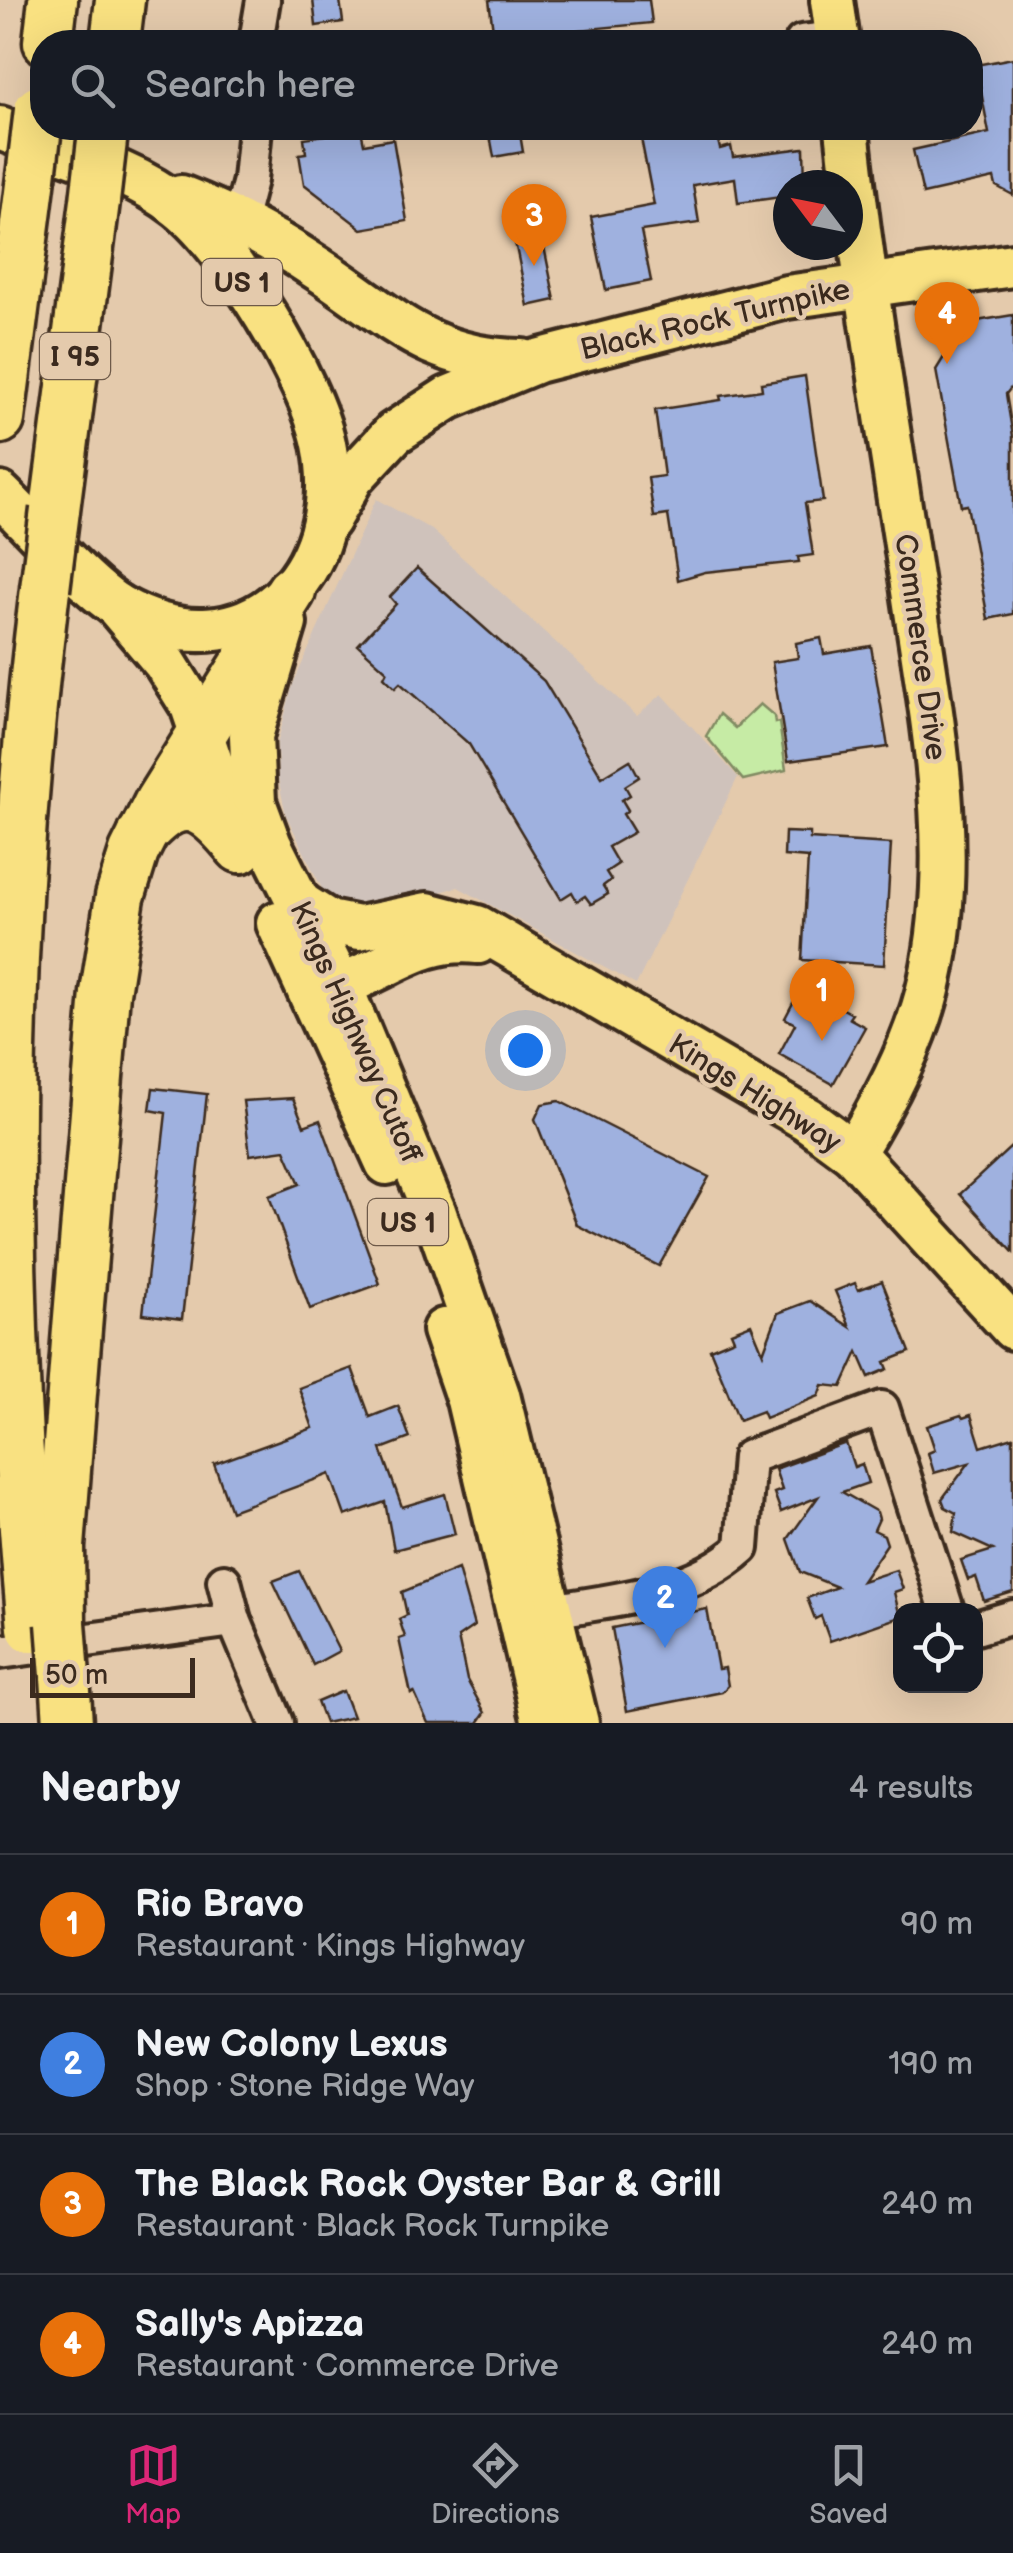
<!DOCTYPE html>
<meta charset="utf-8">
<style>
body{margin:0;font-family:"Balsamiq Sans",sans-serif;background:#242831;color:#f1f3f6}
.controls{position:absolute;right:30px;bottom:30px;display:grid;overflow:hidden;border-radius:20px;box-shadow:0 10px 40px #0002}
.controls button{width:90px;height:90px;display:grid;place-items:center;padding:0;border:0;border-bottom:2px solid #363941;background:#171b24;color:#f1f3f6;font:50px sans-serif}
.compass{position:absolute;left:773px;top:170px;width:90px;height:90px;border-radius:50%;background:#171b24;box-shadow:0 10px 40px #0002;rotate:302deg}
.scale{position:absolute;left:30px;bottom:25px;width:165px;box-sizing:border-box;padding-left:10px;border:5px solid #3b2a1e;border-top:0;font-size:28px;line-height:35px;white-space:nowrap;color:#3b2a1e;-webkit-text-stroke:8px #e4caac;paint-order:stroke}
.you{position:absolute;left:525px;top:1050px;width:35px;height:35px;margin:-25px;border:8px solid #fff;border-radius:50%;background:#1a73e8;box-shadow:0 0 0 15px #1a73e833}
.badge{display:grid;place-items:center;width:65px;height:65px;border-radius:50%;background:#db2777;color:#fff;font-size:32px;font-weight:700}
.pin{position:absolute;translate:-50% -82px;filter:drop-shadow(0 2px 5px #0008)}
.pin::after{content:'';position:absolute;top:52px;width:35px;height:30px;background:inherit;clip-path:polygon(0 0,100% 0,50% 100%)}
.list{margin:0;padding:0;list-style:none}
h2{display:flex;justify-content:space-between;align-items:center;height:130px;margin:0;padding:0 40px;font-size:42px}
h2 small{font-size:32px;font-weight:400;color:#9ea1a6}
.list li{display:grid;grid-template-columns:65px 1fr auto;gap:30px;align-items:center;box-sizing:border-box;height:140px;padding:0 40px;border-top:2px solid #363941}
.list b{display:block;font-size:38px;white-space:nowrap}
.list p{margin:0;font-size:32px;white-space:nowrap;color:#9ea1a6}
.list em{font-size:32px;font-style:normal;color:#9ea1a6}
.icon{flex:none;width:55px;height:55px;fill:none;stroke:currentColor;stroke-width:2;stroke-linecap:round;stroke-linejoin:round}
.map{position:relative;flex:none;width:1013px;height:1723px;overflow:hidden}
.search{position:absolute;background:#171b24;box-shadow:0 10px 40px #0002;left:30px;right:30px;top:30px;height:110px;display:flex;align-items:center;gap:25px;box-sizing:border-box;padding:0 35px;border-radius:40px;color:#9ea1a6;font-size:38px}
.sheet{height:690px;background:#171b24}
nav{display:flex;justify-content:space-around;align-items:center;box-sizing:border-box;height:140px;border-top:2px solid #363941;background:#171b24;font-size:28px;color:#9ea1a6}
nav a{display:grid;justify-items:center;gap:5px}
nav .on{color:#db2777}
.map>svg:first-child{display:block}
</style>
<div class="map">
<svg width="1013" height="1723" viewBox="0 0 1013 1723">
<rect width="100%" height="100%" fill="#e4caac"/>
<filter id="ink" filterUnits="userSpaceOnUse"><feTurbulence type="fractalNoise" baseFrequency=".01" numOctaves="2"/><feDisplacementMap in="SourceGraphic" scale="20" xChannelSelector="R" yChannelSelector="G"/><feConvolveMatrix kernelMatrix="1 2 1 2 8 2 1 2 1" color-interpolation-filters="sRGB"/></filter>
<g filter="url(#ink)">
<!-- built -->
<polygon fill="#cfc2bb" points="376,499 432,530 637,716 662,694 738,777 636,985 458,887 377,910 347,907 324,893 286,815 278,778 277,744 293,684"/>
<!-- green -->
<polygon fill="#c6eba5" stroke="#808a62" stroke-width="2.5" points="760,704 774,716 775,723 779,722 786,770 743,780 706,736 719,714 735,728"/>
<!-- building -->
<g fill="#9fb1df" stroke="#3b2a1e" stroke-width="2.5">
<polygon points="313,0 340,0 343,22 316,26"/>
<polygon points="489,0 649,0 652,23 494,38"/>
<polygon points="1013,58 1013,195 996,186 994,178 923,194 913,150 989,133 976,65"/>
<polygon points="519,128 523,152 494,157 489,130"/>
<polygon points="639,128 666,128 668,138 715,128 720,149 731,146 733,157 804,148 805,185 788,185 788,196 738,203 735,178 693,185 699,223 641,231 651,281 606,290 591,217 654,205"/>
<polygon points="361,130 364,144 393,139 407,221 362,229 304,184 299,154 306,153 304,138"/>
<polygon points="540,227 555,300 528,306 513,232"/>
<polygon points="1013,315 1013,385 1006,394 1013,436 1013,614 988,619 967,505 961,506 936,370 965,323"/>
<polygon points="805,376 823,501 805,503 813,555 798,557 799,562 705,572 678,580 668,515 654,517 648,478 664,476 655,410 721,400 720,396 762,390 761,383"/>
<polygon points="417,568 544,681 602,777 630,760 639,777 625,786 630,795 622,800 628,810 623,814 634,832 608,847 618,864 606,872 611,880 603,886 608,894 591,904 585,896 577,901 572,892 561,899 469,744 400,683 395,688 384,677 387,671 358,645 396,604 390,597"/>
<polygon points="821,638 824,654 871,646 888,747 788,761 772,662 798,658 796,643"/>
<polygon points="785,832 810,833 810,839 891,844 884,965 802,960 808,858 784,856"/>
<polygon points="802,986 852,1014 849,1018 865,1027 833,1084 779,1054 795,1024 785,1018"/>
<polygon points="153,1088 207,1094 182,1319 143,1314 166,1113 150,1110"/>
<polygon points="293,1098 304,1126 320,1120 380,1284 310,1309 269,1196 300,1184 285,1150 250,1155 243,1101"/>
<polygon points="559,1101 709,1177 659,1266 577,1225 535,1119 542,1104"/>
<polygon points="1013,1145 1013,1252 960,1194"/>
<polygon points="882,1281 910,1352 885,1362 888,1369 869,1377 858,1352 842,1387 823,1385 819,1396 765,1418 762,1411 739,1420 710,1349 734,1339 731,1332 751,1324 763,1353 778,1313 810,1301 850,1327 835,1291 855,1283 858,1290"/>
<polygon points="352,1368 370,1417 398,1406 410,1438 381,1449 402,1507 445,1494 455,1534 394,1550 385,1502 345,1516 330,1474 231,1511 214,1464 313,1428 299,1388"/>
<polygon points="961,1415 963,1418 971,1415 981,1447 1013,1437 1013,1592 984,1601 976,1577 968,1580 961,1560 993,1550 953,1532 956,1513 945,1507 942,1499 969,1463 934,1473 928,1453 935,1450 927,1426"/>
<polygon points="846,1443 854,1467 862,1464 868,1483 842,1492 877,1512 879,1519 874,1530 884,1535 887,1544 862,1581 896,1570 903,1589 894,1592 900,1617 830,1641 821,1616 815,1619 807,1598 837,1587 800,1572 788,1539 818,1497 781,1512 774,1493 782,1490 775,1469"/>
<polygon points="458,1569 474,1626 458,1637 467,1680 485,1713 478,1723 428,1723 414,1692 411,1694 399,1639 405,1637 399,1619 407,1615 402,1592"/>
<polygon points="299,1571 339,1651 313,1665 273,1581"/>
<polygon points="707,1609 718,1669 725,1668 728,1686 722,1692 627,1711 612,1628"/>
<polygon points="343,1691 353,1717 325,1723 317,1702"/>
</g>
<g fill="none" stroke-linecap="round" stroke-linejoin="round">
<!-- minor casing -->
<g stroke="#3b2a1e" stroke-width="40">
<g id="minor">
<polyline points="256,42 263,0"/>
<polyline points="802,42 838,38"/>
<polyline points="239,222 250,180 255,128"/>
<polyline points="224,1581 234,1620 277,1723"/>
<path d="M527 1615C598 1601 686 1599 742 1548L749 1457 882 1408 947 1610"/>
<polyline points="976,1628 1013,1617"/>
<polyline points="0,1652 234,1620"/>
</g>
</g>
<!-- major casing -->
<g stroke="#3b2a1e" stroke-width="50">
<g id="major">
<polyline points="832,0 838,42"/>
<path d="M0 128C58 152 130 167 179 207 231 248 311 380 324 444 350 574 246 677 121 608 89 590 30 523 0 494"/>
<path d="M847 128C863 283 890 437 913 591 932 721 959 851 930 981 917 1041 885 1101 853 1153"/>
<path d="M181 197C230 216 274 239 317 268 391 316 427 360 522 361"/>
<polyline points="328,520 352,478 394,433 448,398 537,361 787,297 1013,265"/>
<polyline points="116,605 165,663 192,706 241,851"/>
<polyline points="285,623 251,736 254,802 270,845 340,985 434,1211 498,1395 577,1723"/>
<polyline points="299,903 329,922 359,928 427,914 477,927 807,1119 853,1153 1013,1328"/>
<polyline points="278,923 387,1163"/>
<path d="M340 985C392 967 420 936 478 942"/>
<polyline points="444,1330 468,1400 544,1723"/>
</g>
</g>
<!-- highway casing -->
<g stroke="#3b2a1e" stroke-width="55">
<g id="highway">
<polyline points="48,42 53,0"/>
<polyline points="115,42 120,0"/>
<polyline points="0,419 31,177"/>
<polyline points="55,510 95,201"/>
<path d="M143 833C185 787 207 808 240 848"/>
<polyline points="61,1623 60,1547 77,1329 105,993 120,897 134,852 159,802 291,591"/>
<path d="M32 1628C0 1273 1 942 45 589"/>
<polyline points="65,1676 68,1723"/>
</g>
</g>
<!-- minor -->
<use href="#minor" stroke="#e4caac" stroke-width="32"/>
<!-- major -->
<use href="#major" stroke="#f9e181" stroke-width="42"/>
<!-- highway -->
<use href="#highway" stroke="#f9e181" stroke-width="48"/>
<!-- highway-bridge casing -->
<g stroke="#3b2a1e" stroke-width="55" stroke-linecap="butt">
<g id="highway-bridge">
<polyline points="31,177 39,110"/>
<polyline points="95,201 103,132"/>
<polyline points="45,589 55,510"/>
<polyline points="61,1623 65,1676"/>
</g>
</g>
<!-- highway-bridge -->
<use href="#highway-bridge" stroke="#f9e181" stroke-width="48"/>
</g>
</g>
<g text-anchor="middle" stroke-width="9" stroke-linejoin="round" paint-order="stroke">
<!-- shield labels -->
<g fill="#e4caac" stroke="#6e5a49" stroke-width="2.5">
<rect x="202" y="259" width="80" height="46" rx="8"/>
<rect x="40" y="333" width="70" height="46" rx="8"/>
<rect x="368" y="1199" width="80" height="46" rx="8"/>
</g>
<g font-size="28" font-weight="bold" fill="#3b2a1e">
<text x="242" y="292">US 1</text>
<text x="75" y="366">I 95</text>
<text x="408" y="1232">US 1</text>
</g>
<!-- street labels -->
<g font-size="30" fill="#3b2a1e" stroke="#e4caac">
<text transform="translate(715 319) rotate(-13)" y="10">Black Rock Turnpike</text>
<text transform="translate(921 647) rotate(82)" y="10">Commerce Drive</text>
<text transform="translate(356 1032) rotate(66)" y="10">Kings Highway Cutoff</text>
<text transform="translate(755 1093) rotate(32)" y="10">Kings Highway</text>
</g>
</g>
</svg>
<div class="controls">
<button><svg class="icon" aria-label="locate" viewBox="0 0 24 24"><circle cx="12" cy="12" r="6"/><path d="M12 2v4M12 18v4M2 12h4M18 12h4"/></svg></button>
</div>
<svg class="compass" viewBox="-18 -18 36 36"><path d="M0-13l5 13h-10z" fill="#e53935"/><path d="M0 13l5-13h-10z" fill="#9ea1a6"/></svg>
<div class="scale">50 m</div>
<div class="you"></div>
<div class="pin badge" style="left:822px;top:1041px;background:#e8710a">1</div>
<div class="pin badge" style="left:665px;top:1648px;background:#3f7fe0">2</div>
<div class="pin badge" style="left:534px;top:266px;background:#e8710a">3</div>
<div class="pin badge" style="left:947px;top:364px;background:#e8710a">4</div>
<div class="search"><svg class="icon" aria-label="search" viewBox="0 0 24 24"><circle cx="10" cy="10" r="6"/><path d="M15 15l6 6"/></svg>Search here</div>
</div>
<section class="sheet">
<h2>Nearby<small>4 results</small></h2>
<ul class="list">
<li><span class="badge" style="background:#e8710a">1</span><div><b>Rio Bravo</b><p>Restaurant · Kings Highway</p></div><em>90 m</em></li>
<li><span class="badge" style="background:#3f7fe0">2</span><div><b>New Colony Lexus</b><p>Shop · Stone Ridge Way</p></div><em>190 m</em></li>
<li><span class="badge" style="background:#e8710a">3</span><div><b>The Black Rock Oyster Bar &amp; Grill</b><p>Restaurant · Black Rock Turnpike</p></div><em>240 m</em></li>
<li><span class="badge" style="background:#e8710a">4</span><div><b>Sally's Apizza</b><p>Restaurant · Commerce Drive</p></div><em>240 m</em></li>
</ul>
</section>
<nav>
<a class="on"><svg class="icon" aria-label="map" viewBox="0 0 24 24"><path d="M3 6l6-2 6 2 6-2v14l-6 2-6-2-6 2zM9 4v14M15 6v14"/></svg>Map</a>
<a><svg class="icon" aria-label="directions" viewBox="0 0 24 24"><path d="M12 3l9 9-9 9-9-9zM9 14v-3h6M13 9l2 2-2 2"/></svg>Directions</a>
<a><svg class="icon" aria-label="saved" viewBox="0 0 24 24"><path d="M7 4h10v16l-5-4-5 4z"/></svg>Saved</a>
</nav>
